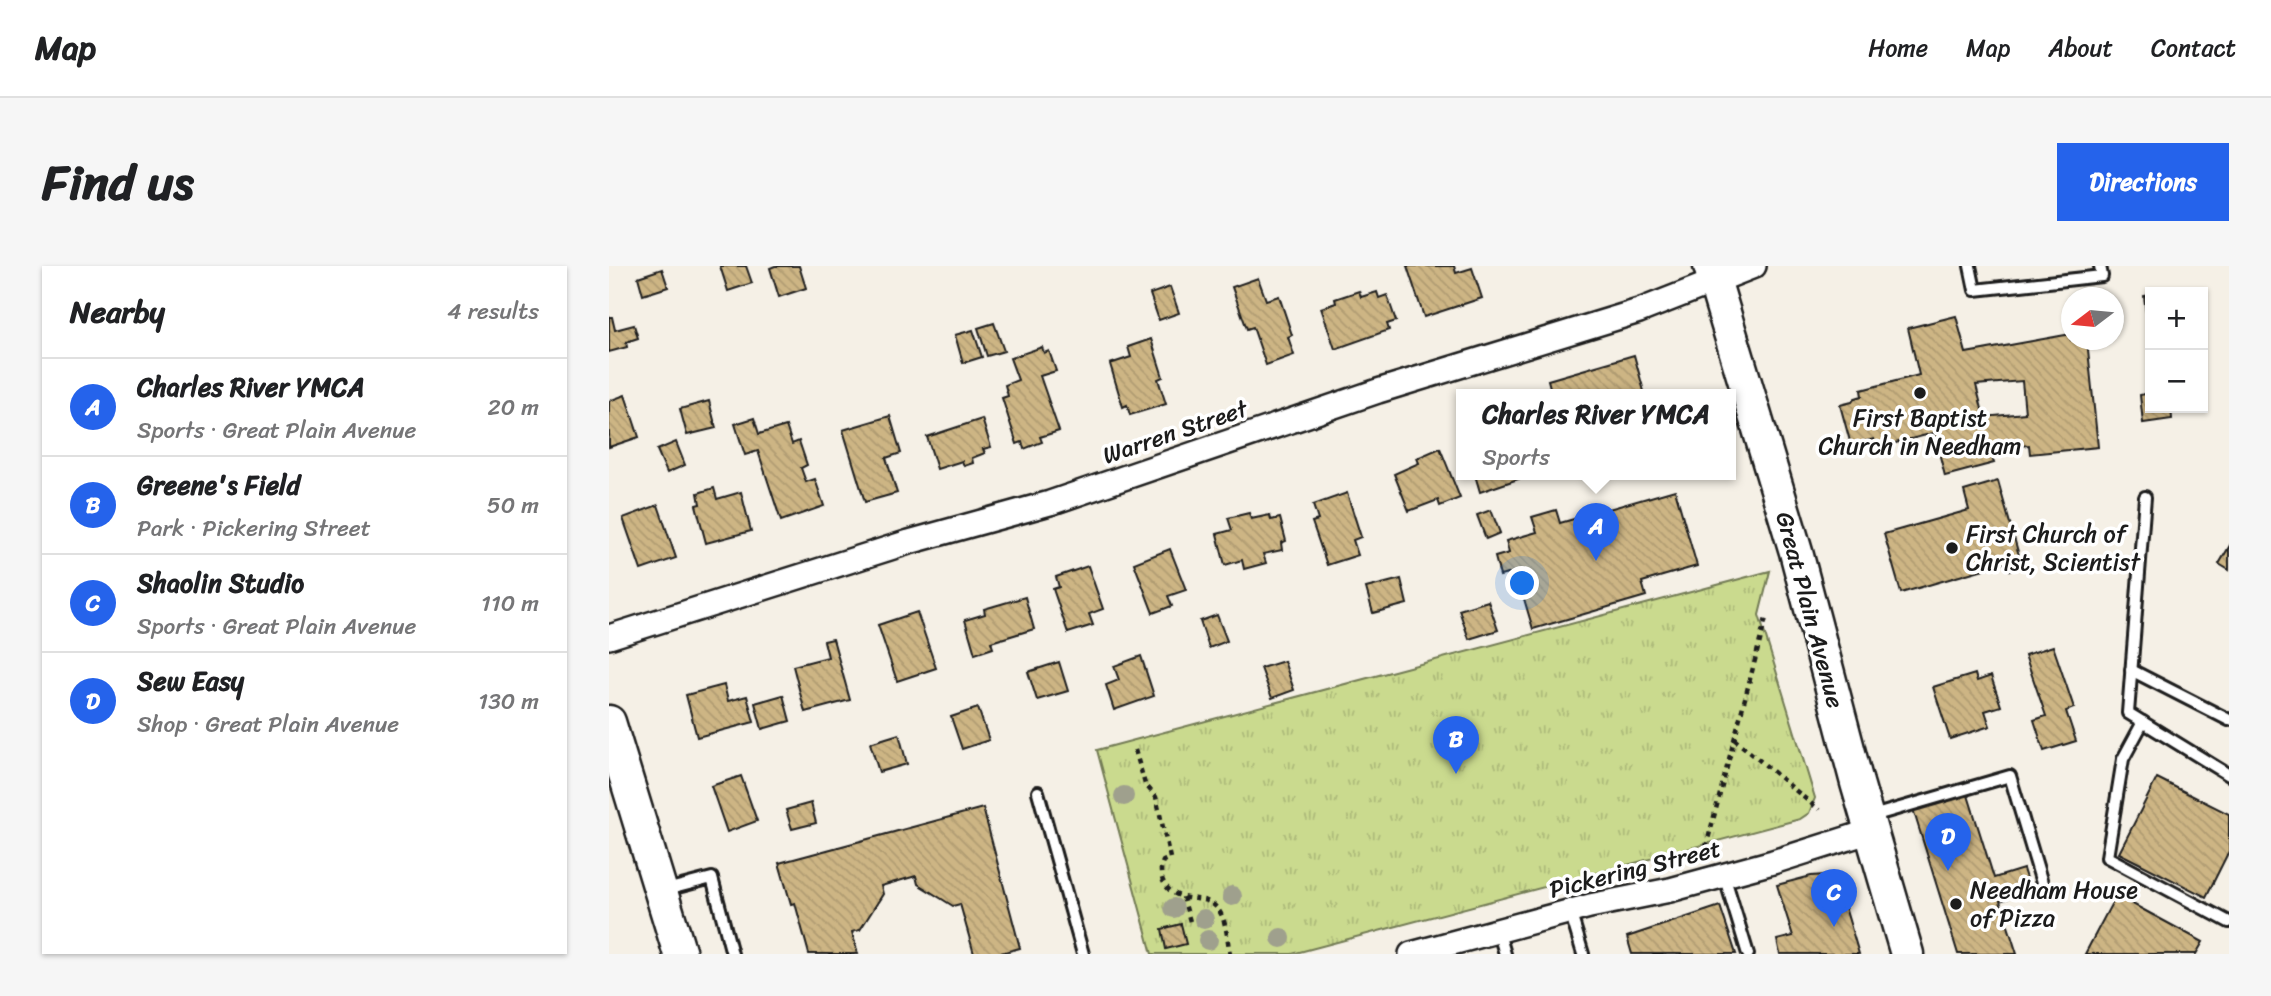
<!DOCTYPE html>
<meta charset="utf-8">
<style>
body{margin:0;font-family:Sriracha,sans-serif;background:#f6f6f6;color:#202124}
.controls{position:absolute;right:21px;top:21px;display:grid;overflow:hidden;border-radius:0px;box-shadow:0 2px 5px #0004}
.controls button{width:63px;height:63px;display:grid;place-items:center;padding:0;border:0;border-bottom:2px solid #e0e0e0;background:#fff;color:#202124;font:35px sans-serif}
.compass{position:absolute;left:1452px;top:21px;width:63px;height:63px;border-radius:50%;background:#fff;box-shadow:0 2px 5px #0004;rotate:254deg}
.you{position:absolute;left:914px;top:318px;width:24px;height:24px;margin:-18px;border:5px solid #fff;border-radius:50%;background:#1a73e8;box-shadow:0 0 0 10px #1a73e833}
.badge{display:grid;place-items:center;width:46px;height:46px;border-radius:50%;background:#2563eb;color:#fff;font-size:23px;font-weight:700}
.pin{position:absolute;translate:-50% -58px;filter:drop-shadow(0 2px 4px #0008)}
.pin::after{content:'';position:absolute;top:37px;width:24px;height:21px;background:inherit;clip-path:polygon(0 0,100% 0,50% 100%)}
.popup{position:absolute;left:847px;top:123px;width:280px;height:91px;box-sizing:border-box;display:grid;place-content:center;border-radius:0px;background:#fff;filter:drop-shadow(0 2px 5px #0005);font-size:23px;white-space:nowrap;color:#757577}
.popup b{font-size:26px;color:#202124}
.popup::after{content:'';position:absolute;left:50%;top:100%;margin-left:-14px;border:14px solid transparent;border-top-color:#fff}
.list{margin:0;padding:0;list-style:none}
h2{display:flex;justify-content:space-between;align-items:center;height:91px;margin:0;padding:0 28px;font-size:30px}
h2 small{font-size:23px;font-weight:400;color:#757577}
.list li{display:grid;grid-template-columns:46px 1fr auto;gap:21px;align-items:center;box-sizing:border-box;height:98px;padding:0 28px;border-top:2px solid #e0e0e0}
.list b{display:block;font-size:26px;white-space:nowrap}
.list p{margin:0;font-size:23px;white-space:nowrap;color:#757577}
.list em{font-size:23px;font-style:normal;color:#757577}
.map{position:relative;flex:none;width:1620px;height:688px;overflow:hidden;border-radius:0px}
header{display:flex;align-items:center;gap:42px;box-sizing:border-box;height:98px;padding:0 35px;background:#fff;border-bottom:2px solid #e0e0e0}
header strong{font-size:33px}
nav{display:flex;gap:38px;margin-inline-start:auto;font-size:24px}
.intro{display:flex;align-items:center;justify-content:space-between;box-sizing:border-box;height:168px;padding:0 42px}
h1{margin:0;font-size:49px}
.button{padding:18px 32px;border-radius:0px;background:#2563eb;color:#fff;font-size:24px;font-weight:700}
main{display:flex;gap:42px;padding:0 42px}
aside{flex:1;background:#fff;border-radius:0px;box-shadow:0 2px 5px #0004}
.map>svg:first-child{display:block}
</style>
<header>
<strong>Map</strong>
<nav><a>Home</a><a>Map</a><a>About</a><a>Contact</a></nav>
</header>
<div class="intro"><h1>Find us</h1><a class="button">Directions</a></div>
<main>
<aside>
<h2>Nearby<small>4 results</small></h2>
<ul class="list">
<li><span class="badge">A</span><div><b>Charles River YMCA</b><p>Sports · Great Plain Avenue</p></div><em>20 m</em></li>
<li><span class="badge">B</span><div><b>Greene's Field</b><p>Park · Pickering Street</p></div><em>50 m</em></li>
<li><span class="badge">C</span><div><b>Shaolin Studio</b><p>Sports · Great Plain Avenue</p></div><em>110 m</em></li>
<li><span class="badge">D</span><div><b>Sew Easy</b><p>Shop · Great Plain Avenue</p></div><em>130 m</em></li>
</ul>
</aside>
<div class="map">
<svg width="1620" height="688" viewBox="0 0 1620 688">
<defs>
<pattern id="park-tufts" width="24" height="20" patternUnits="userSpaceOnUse" patternTransform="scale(1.75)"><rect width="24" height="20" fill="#cada8e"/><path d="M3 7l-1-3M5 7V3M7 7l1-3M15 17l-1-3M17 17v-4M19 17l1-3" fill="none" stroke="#adba7a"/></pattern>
<pattern id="building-back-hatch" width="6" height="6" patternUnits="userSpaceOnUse" patternTransform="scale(1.75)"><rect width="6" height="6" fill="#cdb584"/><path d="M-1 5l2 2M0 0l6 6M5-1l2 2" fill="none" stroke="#af9b71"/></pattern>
</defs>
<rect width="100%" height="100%" fill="#f5f0e6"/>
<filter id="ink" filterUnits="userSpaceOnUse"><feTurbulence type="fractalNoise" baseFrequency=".0143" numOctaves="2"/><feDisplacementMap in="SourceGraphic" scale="14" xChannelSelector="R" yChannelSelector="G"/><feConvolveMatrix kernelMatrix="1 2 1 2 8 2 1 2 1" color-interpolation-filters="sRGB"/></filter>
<g filter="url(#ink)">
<!-- park -->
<polygon fill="url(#park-tufts)" stroke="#737b55" stroke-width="2" points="1161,305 1150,349 1206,532 1200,547 1191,553 683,688 543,688 488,484"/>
<!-- building -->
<g fill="url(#building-back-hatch)" stroke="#1c1c1c" stroke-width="2" fill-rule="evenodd">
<polygon points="111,0 137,0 143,17 119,25"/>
<polygon points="166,0 190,0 197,22 170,31 161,2"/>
<polygon points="798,0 845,0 847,7 863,2 873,32 815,51"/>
<polygon points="53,3 59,21 34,29 29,11"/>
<polygon points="649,12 657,34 670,30 683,69 679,71 685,89 657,99 644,61 638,63 623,21"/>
<polygon points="561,21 570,47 550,54 541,28"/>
<polygon points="750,25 752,31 768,26 770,32 778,29 787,55 778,58 780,64 726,83 712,42 727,37 726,33"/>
<polygon points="1541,29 1541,81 1535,30"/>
<path d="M1347 50 1357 87 1462 68V74H1478L1489 181 1421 188 1420 179 1380 183 1385 197 1336 210 1325 167 1267 182 1265 173 1242 179 1231 139 1243 136 1246 132 1253 130 1252 124 1310 109 1299 62ZM1413 115 1416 147 1375 151 1367 119Z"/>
<polygon points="0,51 3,51 6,64 25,59 29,72 17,76 18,81 0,86"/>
<polygon points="385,57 395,85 378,90 369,62"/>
<polygon points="364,64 373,91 354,97 346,69"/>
<polygon points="542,73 554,111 549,113 557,138 521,149 518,139 514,141 501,98 522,91 519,81"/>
<polygon points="433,81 435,87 440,85 447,105 431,110 450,165 431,171 433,176 415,183 413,176 408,178 393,132 399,130 396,119 409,114 401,92"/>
<polygon points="1025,89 1036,129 943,129 939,114"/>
<polygon points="1541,127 1541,142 1562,142 1563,153 1534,157 1531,129"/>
<polygon points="16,129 30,171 0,181 0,135"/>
<polygon points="100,135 107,162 78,169 71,143"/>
<polygon points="281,150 292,187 277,192 288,227 256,236 234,164"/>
<polygon points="145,152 150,168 177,160 183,178 190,175 198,199 192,202 197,216 206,213 215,240 172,255 149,185 136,189 126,158"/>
<polygon points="373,153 382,181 374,183 376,187 363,192 364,197 355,200 353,195 328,203 318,171"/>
<polygon points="67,176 76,199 58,207 48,184"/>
<polygon points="831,182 851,232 831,240 829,234 800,245 785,208 810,197 808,192"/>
<polygon points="866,209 918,209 918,210 871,226"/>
<polygon points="1389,215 1413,300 1401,304 1399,296 1292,327 1275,268 1360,244 1355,225"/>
<polygon points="105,222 108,233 132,226 142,265 97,277 87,239 91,238 89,227"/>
<polygon points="1066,224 1088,300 1033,316 1037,330 924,363 907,306 891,310 886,291 900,287 897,275 928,266 923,251 947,244 951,257"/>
<polygon points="738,227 752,271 744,274 749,289 718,299 703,256 709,254 704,239"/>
<polygon points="49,239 67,292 32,304 14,252"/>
<polygon points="882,244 891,267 877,273 868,249"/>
<polygon points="640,247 642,253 661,249 662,254 671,252 677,275 672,277 673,284 654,288 657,297 635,303 633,294 616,299 608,268 623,264 619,252"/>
<polygon points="1620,281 1620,304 1610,298"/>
<polygon points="561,283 577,324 559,330 563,340 544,347 525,297"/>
<polygon points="479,300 494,343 480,348 484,359 459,367 444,323 450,321 447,311"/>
<polygon points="792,313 798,338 764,347 757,322"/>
<polygon points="416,331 425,363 382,376 384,382 366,388 356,354 376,348 375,343"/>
<polygon points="879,335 889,364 860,373 850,344"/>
<polygon points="308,346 327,402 288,415 269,359"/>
<polygon points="608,349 618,375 600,382 591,355"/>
<polygon points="224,373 241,434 196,446 184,400 219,391 215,375"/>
<polygon points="1444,380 1465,442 1457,445 1467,475 1435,485 1425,454 1437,450 1416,389"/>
<polygon points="532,390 545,430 505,444 497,419 510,414 505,400"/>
<polygon points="675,395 685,424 663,432 652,402"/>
<polygon points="450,396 459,425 428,434 419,406"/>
<polygon points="1366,408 1368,415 1382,410 1392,440 1376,445 1381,460 1341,473 1324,421"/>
<polygon points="115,419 119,435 138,430 145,456 88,471 77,429"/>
<polygon points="174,429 181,455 153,463 146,437"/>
<polygon points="369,442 380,474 353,483 342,451"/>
<polygon points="290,468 298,498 270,506 261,477"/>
<polygon points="132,510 148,555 118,566 102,520"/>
<polygon points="1548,512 1620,548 1620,585 1597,631 1510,587"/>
<polygon points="1358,526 1385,612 1414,603 1421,625 1391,635 1408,688 1349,688 1304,543"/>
<polygon points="202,537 207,557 183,563 177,544"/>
<polygon points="374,542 411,682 388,688 365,688 351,638 344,640 309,618 307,610 272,620 274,628 251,664 243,666 249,688 200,688 186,637 182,638 170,597"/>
<polygon points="1216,609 1222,612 1230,621 1250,688 1171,688 1168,674 1184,670 1168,619 1202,610"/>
<polygon points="1507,629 1594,676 1587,688 1476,688"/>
<polygon points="1111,640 1127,688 1023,688 1018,671"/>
<polygon points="572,658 577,678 557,683 553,663"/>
</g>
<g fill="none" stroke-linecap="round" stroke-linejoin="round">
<!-- lane casing -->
<g stroke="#1c1c1c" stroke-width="16">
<g id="lane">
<polyline points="1361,0 1366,24 1493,10 1491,0"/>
<polyline points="1536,231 1519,447 1620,509"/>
<polyline points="1522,404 1620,454"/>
<polyline points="1534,456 1514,493 1498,591 1620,656"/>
<polyline points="429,526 474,688"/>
<polyline points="1260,551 1401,510 1433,617"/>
<polyline points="1115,609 1139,688"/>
<polyline points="53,625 103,612 123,688"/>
<polyline points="961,645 974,688"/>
<polyline points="889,664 896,688"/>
</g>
</g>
<!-- street casing -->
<g stroke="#1c1c1c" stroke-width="28">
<g id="street">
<polyline points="0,371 300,276 441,237 769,125 1030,45 1145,0"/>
<polyline points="802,688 981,640 1061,624 1164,596 1262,565"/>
</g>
</g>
<!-- secondary casing -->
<g stroke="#1c1c1c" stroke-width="37">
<g id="secondary">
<polyline points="1101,0 1187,286 1248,517 1298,688"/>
<polyline points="0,456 71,688"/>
</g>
</g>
<!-- path -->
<g stroke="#1c1c1c" stroke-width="4.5" stroke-dasharray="5 5" stroke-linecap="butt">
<polyline points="1125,473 1210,544"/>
<path d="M526 484 536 518 547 531 561 592 554 595C548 610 556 625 571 630 583 635 596 630 607 641 618 652 618 674 621 688"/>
<polyline points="1097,581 1157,352"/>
<polyline points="574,631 582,659"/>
</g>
<!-- lane -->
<use href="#lane" stroke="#fff" stroke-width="10"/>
<!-- street -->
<use href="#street" stroke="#fff" stroke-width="23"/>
<!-- secondary -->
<use href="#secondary" stroke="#fff" stroke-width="32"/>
</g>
<!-- trees -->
<g fill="#9fa08d">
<circle cx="515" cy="530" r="10"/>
<circle cx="623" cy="630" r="10"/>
<circle cx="565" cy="642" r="10"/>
<circle cx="595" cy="653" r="10"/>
<circle cx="672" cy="672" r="10"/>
<circle cx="599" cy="674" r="10"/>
</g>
</g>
<!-- markers -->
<g fill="#1c1c1c" stroke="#fff" stroke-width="2.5">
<circle cx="1311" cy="127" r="7"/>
<circle cx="1343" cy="282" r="7"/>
<circle cx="1347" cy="638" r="7"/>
</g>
<g text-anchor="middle" stroke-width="7" stroke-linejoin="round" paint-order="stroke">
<!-- poi labels -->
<g font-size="24" fill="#1c1c1c" stroke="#fff" text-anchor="start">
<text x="1311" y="160" text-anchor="middle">First Baptist<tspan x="1311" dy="28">Church in Needham</tspan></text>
<text x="1357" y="276">First Church of<tspan x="1357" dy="28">Christ, Scientist</tspan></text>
<text x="1361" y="632">Needham House<tspan x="1361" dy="28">of Pizza</tspan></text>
</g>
<!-- street labels -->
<g font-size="24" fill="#1c1c1c" stroke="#fff">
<text transform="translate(566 166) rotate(-19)" y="8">Warren Street</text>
<text transform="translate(1201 344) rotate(75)" y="8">Great Plain Avenue</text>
<text transform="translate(1026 603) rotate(-14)" y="8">Pickering Street</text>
</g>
</g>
</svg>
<div class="controls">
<button>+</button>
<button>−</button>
</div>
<svg class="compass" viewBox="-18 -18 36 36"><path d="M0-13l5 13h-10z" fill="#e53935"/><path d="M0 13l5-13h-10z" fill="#757577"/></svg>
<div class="you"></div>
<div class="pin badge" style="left:987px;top:295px">A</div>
<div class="popup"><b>Charles River YMCA</b>Sports</div>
<div class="pin badge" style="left:847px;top:508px">B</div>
<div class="pin badge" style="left:1225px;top:661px">C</div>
<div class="pin badge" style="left:1339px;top:605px">D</div>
</div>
</main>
